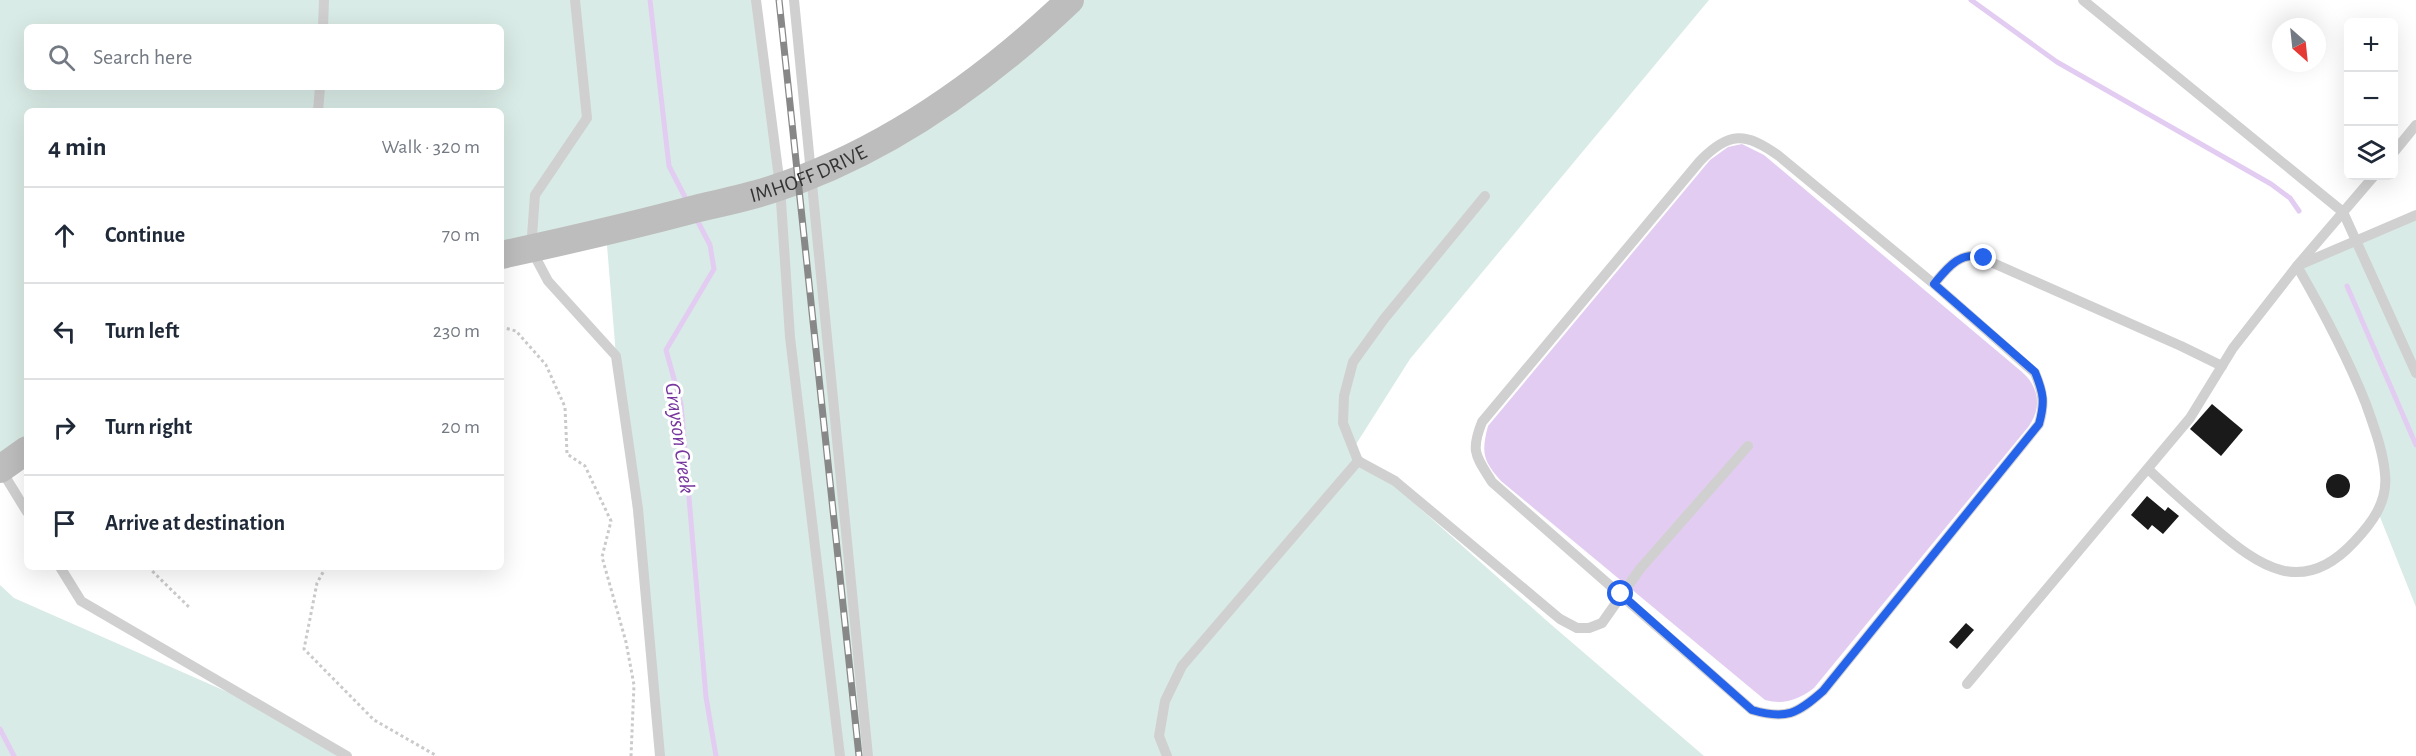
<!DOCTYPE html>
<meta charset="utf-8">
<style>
body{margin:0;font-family:"Alegreya Sans",sans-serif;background:#f2f2f3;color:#1f2937}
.controls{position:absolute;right:18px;top:18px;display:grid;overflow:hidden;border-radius:9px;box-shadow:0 6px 24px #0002}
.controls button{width:54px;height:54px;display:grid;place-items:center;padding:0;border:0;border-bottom:2px solid #e0e1e3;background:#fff;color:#1f2937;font:30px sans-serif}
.compass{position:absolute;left:2272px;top:18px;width:54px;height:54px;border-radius:50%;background:#fff;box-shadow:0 6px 24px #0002;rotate:153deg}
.stop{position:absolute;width:18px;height:18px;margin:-14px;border:4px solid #2563eb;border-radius:50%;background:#fff}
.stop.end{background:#2563eb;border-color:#fff;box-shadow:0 2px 6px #0008}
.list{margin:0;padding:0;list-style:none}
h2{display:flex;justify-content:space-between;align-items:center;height:78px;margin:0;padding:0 24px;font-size:26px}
h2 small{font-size:20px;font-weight:400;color:#747a83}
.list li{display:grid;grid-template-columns:39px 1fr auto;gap:18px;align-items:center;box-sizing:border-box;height:96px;padding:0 24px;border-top:2px solid #e0e1e3}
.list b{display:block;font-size:22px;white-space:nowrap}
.list em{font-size:20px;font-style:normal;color:#747a83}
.icon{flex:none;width:33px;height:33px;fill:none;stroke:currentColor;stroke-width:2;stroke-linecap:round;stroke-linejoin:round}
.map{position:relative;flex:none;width:2416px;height:756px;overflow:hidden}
.search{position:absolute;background:#fff;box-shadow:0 6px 24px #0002;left:24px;top:24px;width:480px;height:66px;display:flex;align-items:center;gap:15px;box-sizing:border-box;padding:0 21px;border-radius:9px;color:#747a83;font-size:22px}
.panel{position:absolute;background:#fff;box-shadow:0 6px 24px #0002;left:24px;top:108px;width:480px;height:462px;border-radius:9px}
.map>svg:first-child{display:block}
</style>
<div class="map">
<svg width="2416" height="756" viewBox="0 0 2416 756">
<rect width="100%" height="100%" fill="#fff"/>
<!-- green -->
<g fill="#d9ebe6" fill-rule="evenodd">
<path d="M0 0H757L780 185 843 160 1070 0H1709L1410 359 1353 449 1547 621 1704 756H660L616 356 606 233 501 255V111H27V450L0 469ZM27 27H501V87H27Z"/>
<polygon points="2416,215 2416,607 2378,512 2385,492 2372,419 2297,266"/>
<polygon points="0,585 14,598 257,705 347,756 0,756"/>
</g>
<!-- water -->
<path fill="#e3ccf1" d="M1742 144 1764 155 2022 372C2039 387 2042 407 2029 426L1814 688C1798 700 1784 705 1765 700L1501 481C1483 461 1481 453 1488 426L1710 160 1728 147Z"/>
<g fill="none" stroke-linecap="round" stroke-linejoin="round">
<!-- stream -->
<g stroke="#e3ccf1" stroke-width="5">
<polyline points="650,0 669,166 688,203"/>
<polyline points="1971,0 2057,62 2271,184 2290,198 2299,211"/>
<polyline points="695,216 710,245 714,269 666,350 681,404 706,697 716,756"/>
<polyline points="2347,286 2416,445"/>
<polyline points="0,729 14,756"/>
</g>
</g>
<!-- building -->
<g fill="#1a1a1a">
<polygon points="2212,404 2243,430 2221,456 2190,429"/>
<circle cx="2338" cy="486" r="12"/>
<polygon points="2147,496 2165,511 2168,507 2179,516 2163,534 2152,525 2148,530 2131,515"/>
<polygon points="1966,623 1974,630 1957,649 1949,642"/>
</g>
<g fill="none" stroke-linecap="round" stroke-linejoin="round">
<!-- path -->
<g stroke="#cacaca" stroke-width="3" stroke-dasharray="3 3" stroke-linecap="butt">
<polyline points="501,327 516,331 546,365 565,407 567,454 585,466 611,521 602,557 626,642 634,685 631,756"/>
<polyline points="148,567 190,608"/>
<polyline points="326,567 317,583 304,649 374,720 437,756"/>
</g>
<!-- lane -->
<g stroke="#d0d0d0" stroke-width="10">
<polyline points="575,0 587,118 535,195 531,249 548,281 616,356 638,509 660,756"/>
<polyline points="756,0 780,186 790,337 840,756"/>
<polyline points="794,0 868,756"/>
<polyline points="2083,0 2343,212 2416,373"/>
<polyline points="323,27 324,0"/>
<polyline points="318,111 320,87"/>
<polyline points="2394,152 2416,125"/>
<path d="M1934 284 2035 373C2043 392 2045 404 2039 424L1823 691C1797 714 1786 720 1752 710L1492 482C1476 456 1470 452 1482 422L1700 161C1729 131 1746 132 1779 156L1934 284C1946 270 1957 254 1977 256L2181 346 2222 366"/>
<polyline points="1358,461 1395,481 1560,619 1577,628 1589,628 1602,623 1640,569 1748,446"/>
<polyline points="0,468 27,512"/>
<path d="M2148 469C2169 489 2191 508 2213 527 2259 566 2302 598 2354 542 2372 523 2388 502 2385 474 2383 450 2374 427 2366 404 2347 356 2323 311 2297 266L2416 215"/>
<polyline points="60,567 81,601 347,756"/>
<polyline points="1967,684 2190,418 2233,348 2297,266 2374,176"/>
<polyline points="1167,756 1159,736 1165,701 1182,666 1358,461 1343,423 1344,396 1353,362 1384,319 1485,196"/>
</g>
<!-- secondary -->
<g stroke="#bdbdbd" stroke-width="28">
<path id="s1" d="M501 255C566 241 631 226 695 209 720 203 745 198 770 190 883 154 985 81 1070 0"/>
<polyline points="0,469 27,450"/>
</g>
<!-- rail casing -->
<g stroke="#888" stroke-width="7">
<polyline id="rail" points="779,0 859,756"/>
</g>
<!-- rail -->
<use href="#rail" stroke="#fff" stroke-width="4.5" stroke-dasharray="14" stroke-linecap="butt"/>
</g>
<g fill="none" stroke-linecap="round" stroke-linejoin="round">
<!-- route -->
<path stroke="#2563eb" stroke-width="8" d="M1621 594 1752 710C1786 720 1797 714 1823 691L2039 424C2045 402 2044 394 2035 372L1934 284C1948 267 1961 250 1984 258"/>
</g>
<g text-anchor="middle" stroke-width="6" stroke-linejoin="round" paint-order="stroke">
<!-- street labels -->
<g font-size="21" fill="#333" stroke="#fff">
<text dy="7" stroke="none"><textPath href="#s1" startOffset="318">IMHOFF DRIVE</textPath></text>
</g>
<!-- water labels -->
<g font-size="22" font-style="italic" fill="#78369f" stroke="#fff">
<text transform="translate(681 438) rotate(82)" y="8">Grayson Creek</text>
</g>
</g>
</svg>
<div class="controls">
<button>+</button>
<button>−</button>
<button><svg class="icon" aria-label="layers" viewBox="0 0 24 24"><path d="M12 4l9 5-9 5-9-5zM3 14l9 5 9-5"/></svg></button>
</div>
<svg class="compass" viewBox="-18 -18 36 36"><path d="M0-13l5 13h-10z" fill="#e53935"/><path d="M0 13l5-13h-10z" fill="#747a83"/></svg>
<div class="stop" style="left:1621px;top:594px"></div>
<div class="stop end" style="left:1984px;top:258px"></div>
<div class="search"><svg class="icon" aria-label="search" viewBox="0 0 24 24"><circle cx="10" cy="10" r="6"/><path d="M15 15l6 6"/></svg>Search here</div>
<section class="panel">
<h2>4 min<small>Walk · 320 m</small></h2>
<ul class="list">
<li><svg class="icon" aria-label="ahead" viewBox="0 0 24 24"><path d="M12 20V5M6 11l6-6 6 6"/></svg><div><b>Continue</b></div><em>70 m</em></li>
<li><svg class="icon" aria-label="left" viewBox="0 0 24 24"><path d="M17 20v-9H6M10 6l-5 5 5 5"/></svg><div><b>Turn left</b></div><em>230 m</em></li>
<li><svg class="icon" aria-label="right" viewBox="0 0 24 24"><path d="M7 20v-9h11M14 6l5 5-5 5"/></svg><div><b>Turn right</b></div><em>20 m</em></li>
<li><svg class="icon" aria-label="arrive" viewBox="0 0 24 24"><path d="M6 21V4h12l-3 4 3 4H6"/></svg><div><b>Arrive at destination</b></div></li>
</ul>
</section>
</div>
